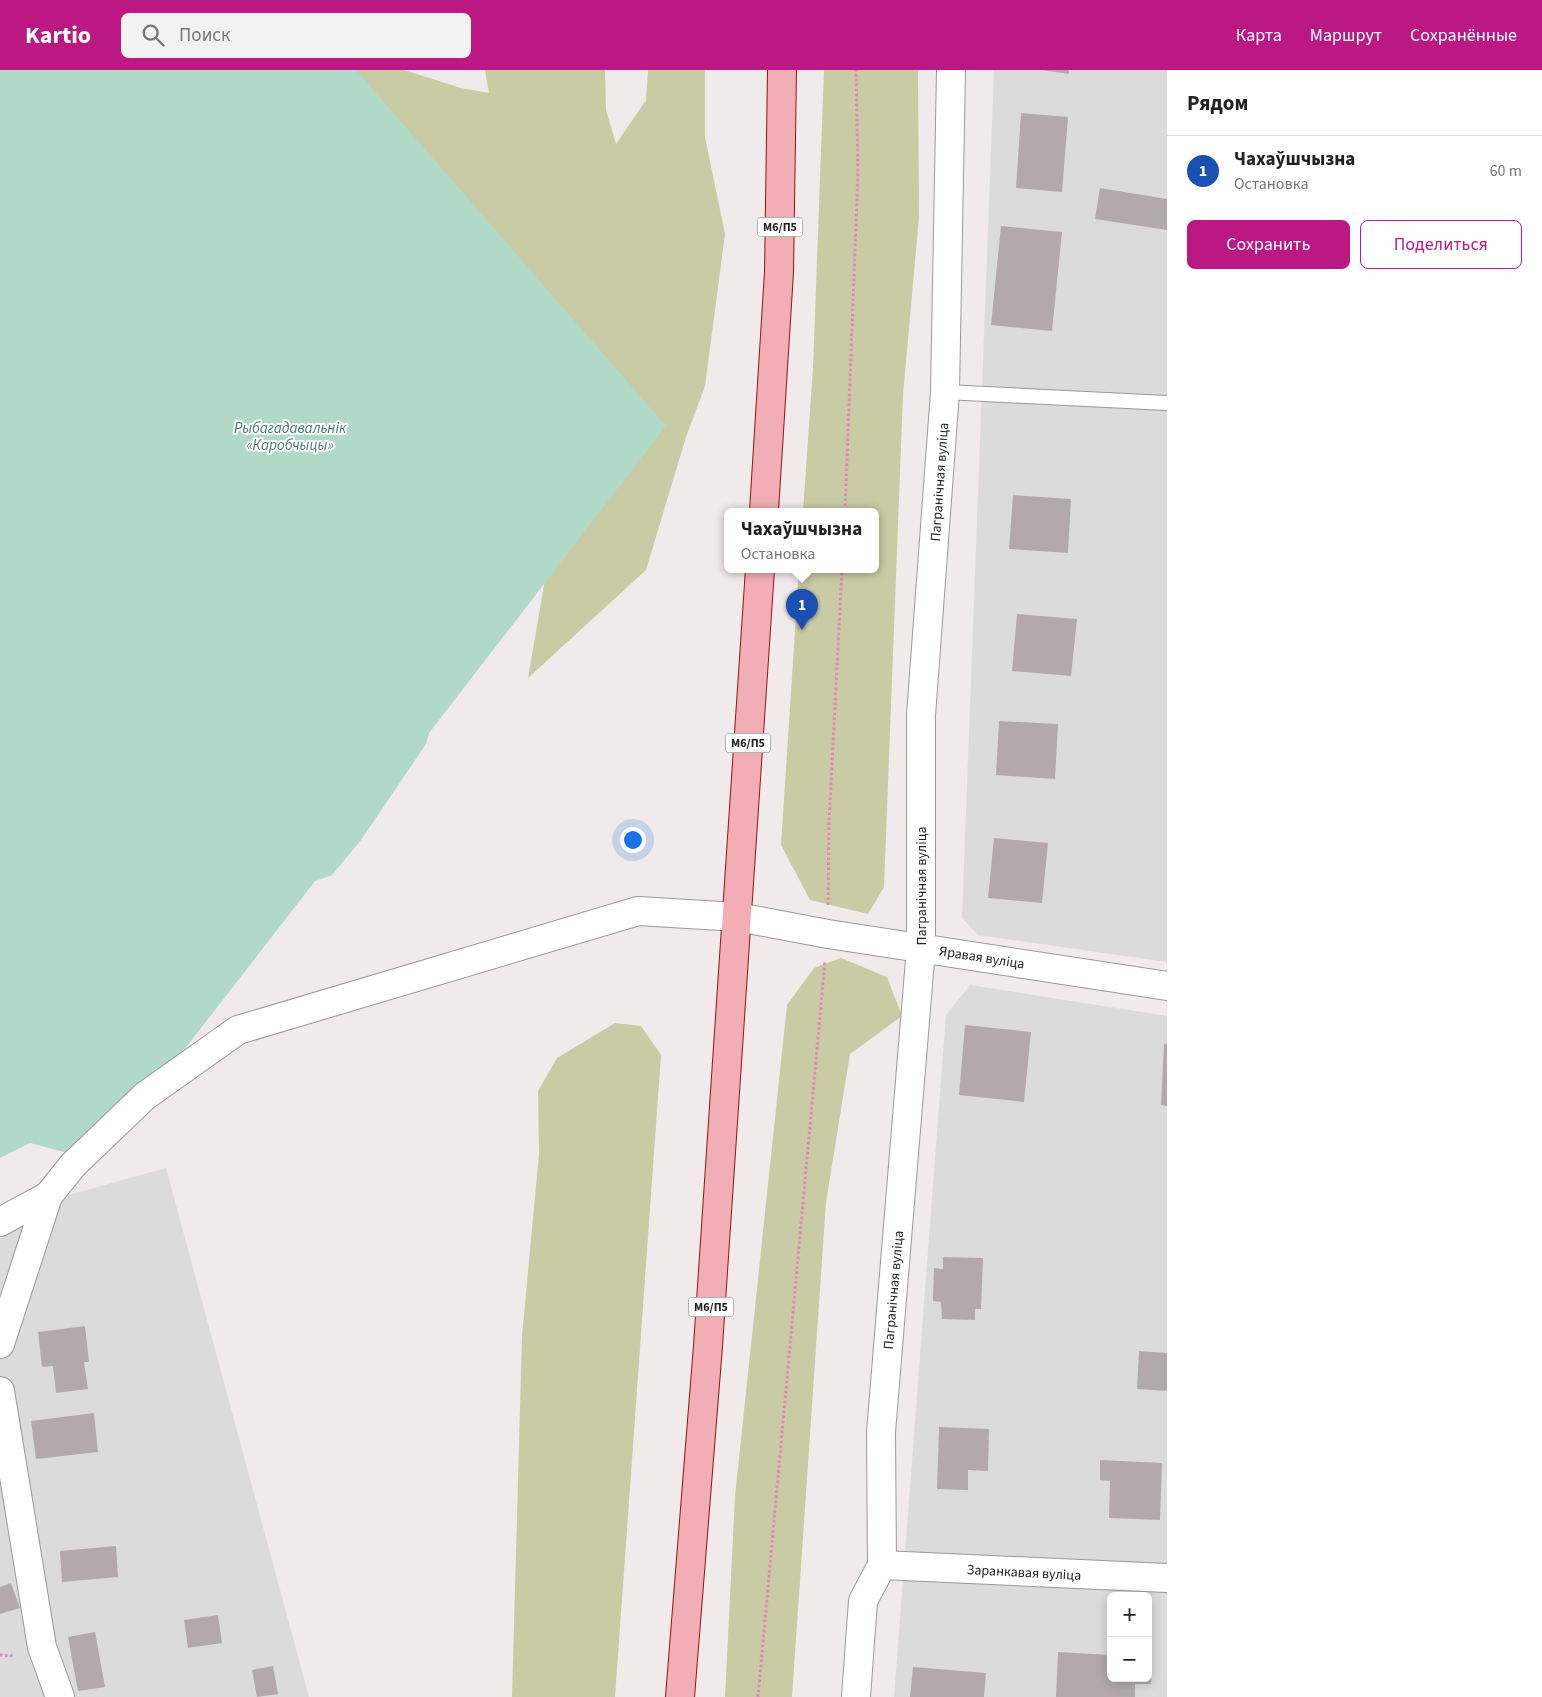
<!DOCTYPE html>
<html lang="ru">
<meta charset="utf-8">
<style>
body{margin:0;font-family:"Source Sans 3",sans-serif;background:#f2f2f2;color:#222}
.controls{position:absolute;right:15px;bottom:15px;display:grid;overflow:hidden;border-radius:8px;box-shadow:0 2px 12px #0003}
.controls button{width:45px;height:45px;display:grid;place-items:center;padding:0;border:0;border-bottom:1px solid #e0e0e0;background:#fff;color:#222;font:25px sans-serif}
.you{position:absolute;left:632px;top:769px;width:18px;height:18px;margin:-12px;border:4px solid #fff;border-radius:50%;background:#1a73e8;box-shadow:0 0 0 8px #1a73e833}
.badge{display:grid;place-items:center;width:32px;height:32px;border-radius:50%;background:#bb1884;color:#fff;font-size:16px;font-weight:700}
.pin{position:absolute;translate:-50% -41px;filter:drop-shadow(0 1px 2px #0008)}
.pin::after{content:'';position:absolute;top:26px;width:18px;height:15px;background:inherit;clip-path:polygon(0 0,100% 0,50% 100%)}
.popup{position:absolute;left:724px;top:438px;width:155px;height:65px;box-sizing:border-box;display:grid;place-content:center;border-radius:8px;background:#fff;filter:drop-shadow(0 1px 4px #0005);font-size:16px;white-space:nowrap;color:#767676}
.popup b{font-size:19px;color:#222}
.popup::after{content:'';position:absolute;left:50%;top:100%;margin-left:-10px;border:10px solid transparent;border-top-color:#fff}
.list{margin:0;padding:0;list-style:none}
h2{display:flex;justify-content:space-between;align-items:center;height:65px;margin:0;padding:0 20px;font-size:21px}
h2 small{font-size:16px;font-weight:400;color:#767676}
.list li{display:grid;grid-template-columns:32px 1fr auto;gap:15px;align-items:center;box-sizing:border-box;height:70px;padding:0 20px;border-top:1px solid #e0e0e0}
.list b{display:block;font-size:19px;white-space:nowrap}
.list p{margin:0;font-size:16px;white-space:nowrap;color:#767676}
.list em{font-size:16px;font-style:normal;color:#767676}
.actions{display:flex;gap:10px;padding:15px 20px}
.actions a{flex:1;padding:11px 0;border:1px solid #bb1884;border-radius:8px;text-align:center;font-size:18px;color:#bb1884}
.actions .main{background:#bb1884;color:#fff}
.icon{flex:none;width:28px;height:28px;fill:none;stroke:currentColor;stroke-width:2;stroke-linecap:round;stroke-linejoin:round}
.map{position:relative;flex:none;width:1167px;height:1627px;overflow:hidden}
header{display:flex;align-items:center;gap:30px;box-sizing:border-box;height:70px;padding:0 25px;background:#bb1884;color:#fff}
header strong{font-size:24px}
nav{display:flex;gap:28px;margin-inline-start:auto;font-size:18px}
.search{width:350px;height:45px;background:#f2f2f2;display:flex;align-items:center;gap:12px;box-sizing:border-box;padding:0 18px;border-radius:8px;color:#767676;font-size:19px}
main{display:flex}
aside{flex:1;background:#fff}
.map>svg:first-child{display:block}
</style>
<header>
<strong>Kartio</strong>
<div class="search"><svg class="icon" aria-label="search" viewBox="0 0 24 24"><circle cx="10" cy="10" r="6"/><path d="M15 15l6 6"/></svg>Поиск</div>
<nav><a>Карта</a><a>Маршрут</a><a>Сохранённые</a></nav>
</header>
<main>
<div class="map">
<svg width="1167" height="1627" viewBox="0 0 1167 1627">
<rect width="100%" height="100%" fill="#f1eaea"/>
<!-- residential -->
<g fill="#dcdbdb" fill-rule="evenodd">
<polygon points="994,0 1167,0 1167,892 978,865 962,848"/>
<path d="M970 915 1167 946V1627H894L946 945ZM1111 1526H1148V1608H1111Z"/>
<polygon points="166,1098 309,1627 0,1627 0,1144"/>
</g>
<!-- forest -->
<g fill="#c9cba4">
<polygon points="125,0 404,0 461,18 489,23 485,0 605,0 606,40 616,74 646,30 648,0 705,0 705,67 725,164 705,316 686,367 646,500 528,608 553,463"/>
<polygon points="824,0 918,0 919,147 903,325 884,817 868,844 810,830 781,775 799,499 876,499 876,441 803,441 813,298"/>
<polygon points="841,888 887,907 902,946 850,984 826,1132 792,1627 725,1627 735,1426 787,935 814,898"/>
<polygon points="615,953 641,956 661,985 615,1627 512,1627 522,1266 539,1084 538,1021 557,988"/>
</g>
<!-- water -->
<polygon fill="#b0d9c7" points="0,0 356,0 666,356 429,663 426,674 361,770 332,805 315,811 98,1091 30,1073 0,1088"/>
<!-- building -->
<g fill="#b3a9ab">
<polygon points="1042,0 1069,0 1069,4"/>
<polygon points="1021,43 1068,47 1062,122 1016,118"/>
<polygon points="1100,118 1167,129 1167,160 1095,149"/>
<polygon points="1001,156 1062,162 1052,261 991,255"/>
<polygon points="1013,425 1071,429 1068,483 1009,479"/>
<polygon points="1017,544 1077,549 1071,606 1012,601"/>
<polygon points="999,651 1058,654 1055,709 996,705"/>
<polygon points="994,768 1048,773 1042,833 988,828"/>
<polygon points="965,955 1031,962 1024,1032 959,1025"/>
<polygon points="1164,974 1167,974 1167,1036 1161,1035"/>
<polygon points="943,1187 983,1188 981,1239 975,1239 975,1250 942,1249 941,1232 933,1231 934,1198 943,1199"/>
<polygon points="85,1256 89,1292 84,1292 88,1319 56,1323 53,1296 42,1297 38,1262"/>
<polygon points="1139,1281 1167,1283 1167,1321 1137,1319"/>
<polygon points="94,1343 98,1382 36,1389 31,1351"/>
<polygon points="939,1357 989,1359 988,1401 968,1400 968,1420 937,1419"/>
<polygon points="1100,1390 1162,1393 1160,1450 1109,1448 1110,1411 1100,1410"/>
<polygon points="116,1476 118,1507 62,1512 60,1481"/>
<polygon points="11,1513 20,1538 0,1544 0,1517"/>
<polygon points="218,1545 222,1573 188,1578 184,1550"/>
<polygon points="95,1562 105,1617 78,1621 68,1567"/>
<polygon points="1148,1579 1152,1579 1151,1614 1135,1614 1135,1627 1056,1627 1058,1582 1111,1585 1111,1608 1148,1608"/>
<polygon points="273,1596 278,1624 257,1627 252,1600"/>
<polygon points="913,1597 986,1603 984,1627 910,1627"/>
</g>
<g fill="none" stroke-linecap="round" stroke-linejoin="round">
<!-- lane casing -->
<g stroke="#999" stroke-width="16">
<polyline id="lane" points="945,322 1167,333"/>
</g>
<!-- street casing -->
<g stroke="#999" stroke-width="30">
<g id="street">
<polyline points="0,1152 48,1126"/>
<polyline points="0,1274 48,1126 73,1095 145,1026 238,960 638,841 738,847 828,864 1167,916"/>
<polyline points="0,1321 42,1577 60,1627"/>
<polyline points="882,1495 1167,1508"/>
<polyline points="856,1627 863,1531 882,1495 881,1362 921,878 921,645 945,322 951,0"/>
</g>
</g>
<!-- primary casing -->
<g stroke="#8d1412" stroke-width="30">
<g id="primary">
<polyline points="764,441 779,202 782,0"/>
<polyline points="680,1627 708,1276 760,499"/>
</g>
</g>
<!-- path -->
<g stroke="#ea81bc" stroke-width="3" stroke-dasharray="2.5 2.5" stroke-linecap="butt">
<polyline points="845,441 858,102 856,0"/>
<polyline points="828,835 829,753 842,499"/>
<polyline points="0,1585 15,1586"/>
<polyline points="758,1627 825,891"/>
</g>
<!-- lane -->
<use href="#lane" stroke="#fff" stroke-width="14"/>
<!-- street -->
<use href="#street" stroke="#fff" stroke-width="28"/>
<!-- primary -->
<use href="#primary" stroke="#f2aeb4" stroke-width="28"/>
</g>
<g text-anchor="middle" stroke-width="4" stroke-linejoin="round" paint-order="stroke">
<!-- shield labels -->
<g fill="#fff" stroke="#646464" stroke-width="1">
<rect x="757.5" y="147.5" width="45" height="19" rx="4"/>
<rect x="725.5" y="663.5" width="45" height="19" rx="4"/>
<rect x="688.5" y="1227.5" width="45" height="19" rx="4"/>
</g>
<g font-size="12" font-weight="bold" fill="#222">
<text x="780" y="161">М6/П5</text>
<text x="748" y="677">М6/П5</text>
<text x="711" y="1241">М6/П5</text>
</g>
<!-- street labels -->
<g font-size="14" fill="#222" stroke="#fff">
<text transform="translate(939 412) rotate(-86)" y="5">Пагранічная вуліца</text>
<text transform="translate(921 816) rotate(-90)" y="5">Пагранічная вуліца</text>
<text transform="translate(982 887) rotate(9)" y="5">Яравая вуліца</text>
<text transform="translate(893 1220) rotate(-85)" y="5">Пагранічная вуліца</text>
<text transform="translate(1024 1502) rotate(3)" y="5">Заранкавая вуліца</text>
</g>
<!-- water labels -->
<g font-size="15" font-style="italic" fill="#437a71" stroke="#fff">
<text x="290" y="363">Рыбагадавальнік<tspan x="290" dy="17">«Каробчыцы»</tspan></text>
</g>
</g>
</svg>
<div class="controls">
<button>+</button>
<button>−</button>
</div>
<div class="you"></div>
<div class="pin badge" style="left:802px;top:560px;background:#1a4fb4">1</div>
<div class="popup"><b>Чахаўшчызна</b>Остановка</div>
</div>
<aside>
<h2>Рядом<small></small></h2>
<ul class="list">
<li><span class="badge" style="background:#1a4fb4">1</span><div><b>Чахаўшчызна</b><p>Остановка</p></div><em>60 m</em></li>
</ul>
<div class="actions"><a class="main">Сохранить</a><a>Поделиться</a></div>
</aside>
</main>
